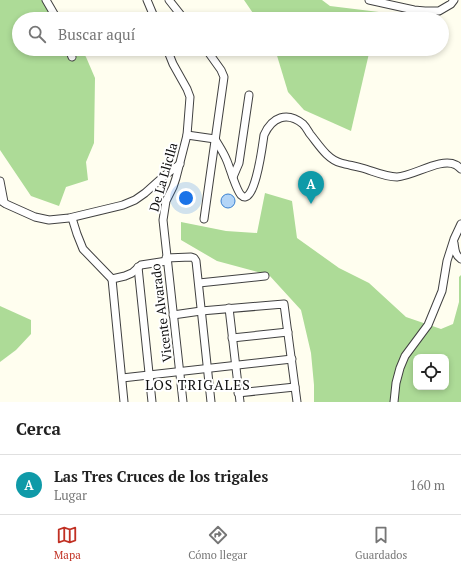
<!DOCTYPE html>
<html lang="es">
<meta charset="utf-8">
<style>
body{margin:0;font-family:"PT Serif",serif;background:#f6f6f6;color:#222}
.controls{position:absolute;right:12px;bottom:12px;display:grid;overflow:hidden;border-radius:8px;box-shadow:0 2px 6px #0003}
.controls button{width:36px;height:36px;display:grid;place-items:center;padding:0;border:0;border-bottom:1px solid #e0e0e0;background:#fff;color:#222;font:20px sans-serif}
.you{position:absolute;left:186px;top:198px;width:14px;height:14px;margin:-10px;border:3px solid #fff;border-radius:50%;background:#1a73e8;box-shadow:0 0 0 6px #1a73e833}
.badge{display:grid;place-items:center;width:26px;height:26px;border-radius:50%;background:#c13023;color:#fff;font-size:13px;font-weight:700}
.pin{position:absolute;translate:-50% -33px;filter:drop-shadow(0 1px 2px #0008)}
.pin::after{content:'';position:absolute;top:21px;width:14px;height:12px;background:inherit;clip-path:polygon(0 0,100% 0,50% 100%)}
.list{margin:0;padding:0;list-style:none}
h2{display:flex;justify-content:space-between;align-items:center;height:52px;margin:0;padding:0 16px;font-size:17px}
h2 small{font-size:13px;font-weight:400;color:#767676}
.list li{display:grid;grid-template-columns:26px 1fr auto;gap:12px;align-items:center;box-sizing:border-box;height:60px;padding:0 16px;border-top:1px solid #e0e0e0}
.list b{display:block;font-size:15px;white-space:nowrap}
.list p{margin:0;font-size:13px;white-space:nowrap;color:#767676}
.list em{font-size:13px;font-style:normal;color:#767676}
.icon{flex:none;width:22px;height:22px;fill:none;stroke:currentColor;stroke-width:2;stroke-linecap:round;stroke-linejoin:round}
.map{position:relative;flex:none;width:461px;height:402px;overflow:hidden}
.search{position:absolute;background:#fff;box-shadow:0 2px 6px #0003;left:12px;right:12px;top:12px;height:44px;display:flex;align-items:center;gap:10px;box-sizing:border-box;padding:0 14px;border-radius:22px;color:#767676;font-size:15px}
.sheet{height:112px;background:#fff}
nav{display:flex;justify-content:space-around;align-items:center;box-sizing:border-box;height:56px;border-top:1px solid #e0e0e0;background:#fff;font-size:11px;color:#767676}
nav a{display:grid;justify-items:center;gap:2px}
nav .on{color:#c13023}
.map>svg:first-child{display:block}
</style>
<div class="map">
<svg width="461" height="402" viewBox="0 0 461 402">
<rect width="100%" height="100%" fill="#fffeef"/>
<!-- forest -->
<g fill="#addb97" fill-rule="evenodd">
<polygon points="0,0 50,0 62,19 19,19 19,49 81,49 86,57 95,78 94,143 86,162 88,180 66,187 59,206 31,196 0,150"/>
<polygon points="244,0 322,0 330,6 379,12 377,19 257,19"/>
<polygon points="275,49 370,49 351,131 304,110 288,92"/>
<path d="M265 193 292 201 297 238 339 268 369 283 406 317 441 329 453 324 459 302V277L461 275V402H314V385L311 353 301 310 269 275 217 261 181 240V222L226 231 257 233ZM416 357H446V387H416Z"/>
<polygon points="0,306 31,320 31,334 16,350 0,362"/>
</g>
<!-- water -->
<circle fill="#b3d5f7" stroke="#3980d0" cx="228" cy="201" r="7"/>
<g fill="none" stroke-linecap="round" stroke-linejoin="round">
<!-- minor casing -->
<g stroke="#414141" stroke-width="9">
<g id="minor">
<polyline points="46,0 57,19"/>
<polyline points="147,0 155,19"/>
<polyline points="169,0 184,19"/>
<polyline points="369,0 414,10 425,11 439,11 451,4 454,0"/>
<polyline points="69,49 72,57"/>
<polyline points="167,49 173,64 187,89 190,97 187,135 176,178 173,187 166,201 163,220 183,402"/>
<polyline points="187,135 215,139"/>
<path d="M215 139C219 146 224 153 227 161 230 168 236 190 241 195 255 209 263 141 264 135 272 117 287 111 303 124 306 127 308 131 310 134 319 145 327 159 341 163 348 165 355 166 362 168 373 171 385 177 397 177 414 176 441 157 456 165 458 166 459 167 461 169"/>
<polyline points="233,177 239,163 249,95"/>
<polyline points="0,181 4,202"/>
<polyline points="0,200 6,204 35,217 49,220 69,218 123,205 135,200 145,193 164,176 180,164"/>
<polyline points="72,218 77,234 83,249 112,279"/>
<polyline points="204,219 224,77 221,70 206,49"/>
<path d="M454 243C455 250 455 255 461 259"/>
<polyline points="166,258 191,257 194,258 196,261 211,402"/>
<polyline points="138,267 152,402"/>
<polyline points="112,279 124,402"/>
<polyline points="112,279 125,276 132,273 141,265 167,261"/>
<polyline points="199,283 265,276"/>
<polyline points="229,308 240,402"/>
<polyline points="173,315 201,311 284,304 297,402"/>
<polyline points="232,338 288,332"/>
<polyline points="122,378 292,359"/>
<polyline points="238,393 295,387"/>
<polyline points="394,402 396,383 400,368 405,356 428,325 442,291 447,261 454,239 461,224"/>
</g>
</g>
<!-- minor -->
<use href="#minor" stroke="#fff" stroke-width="7"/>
</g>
<g text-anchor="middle" stroke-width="4" stroke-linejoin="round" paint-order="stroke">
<!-- street labels -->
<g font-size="13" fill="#0e0e0e" stroke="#fff">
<text transform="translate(163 177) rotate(-74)" y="5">De La Lliclla</text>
<text transform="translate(161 313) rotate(-97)" y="5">Vicente Alvarado</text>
</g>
<!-- neighbourhood labels -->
<g font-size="14" letter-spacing="1" fill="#0e0e0e" stroke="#fff">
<text x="198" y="390">LOS TRIGALES</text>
</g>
</g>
</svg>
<div class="controls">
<button><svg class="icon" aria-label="locate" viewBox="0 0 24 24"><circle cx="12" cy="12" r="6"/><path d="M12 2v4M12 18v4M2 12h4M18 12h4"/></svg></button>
</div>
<div class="you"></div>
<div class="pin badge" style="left:311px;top:204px;background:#0f9aa8">A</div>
<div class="search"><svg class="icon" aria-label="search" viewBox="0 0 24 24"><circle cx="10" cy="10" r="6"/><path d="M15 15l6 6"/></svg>Buscar aquí</div>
</div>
<section class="sheet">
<h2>Cerca<small></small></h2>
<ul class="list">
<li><span class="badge" style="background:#0f9aa8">A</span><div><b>Las Tres Cruces de los trigales</b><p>Lugar</p></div><em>160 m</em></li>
</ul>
</section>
<nav>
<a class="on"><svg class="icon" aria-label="map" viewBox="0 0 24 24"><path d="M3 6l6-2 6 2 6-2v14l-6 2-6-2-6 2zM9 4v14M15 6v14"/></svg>Mapa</a>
<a><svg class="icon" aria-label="directions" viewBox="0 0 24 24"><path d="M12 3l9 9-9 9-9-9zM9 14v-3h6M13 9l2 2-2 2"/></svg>Cómo llegar</a>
<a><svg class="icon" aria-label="saved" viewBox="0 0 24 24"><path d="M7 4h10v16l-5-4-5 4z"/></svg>Guardados</a>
</nav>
